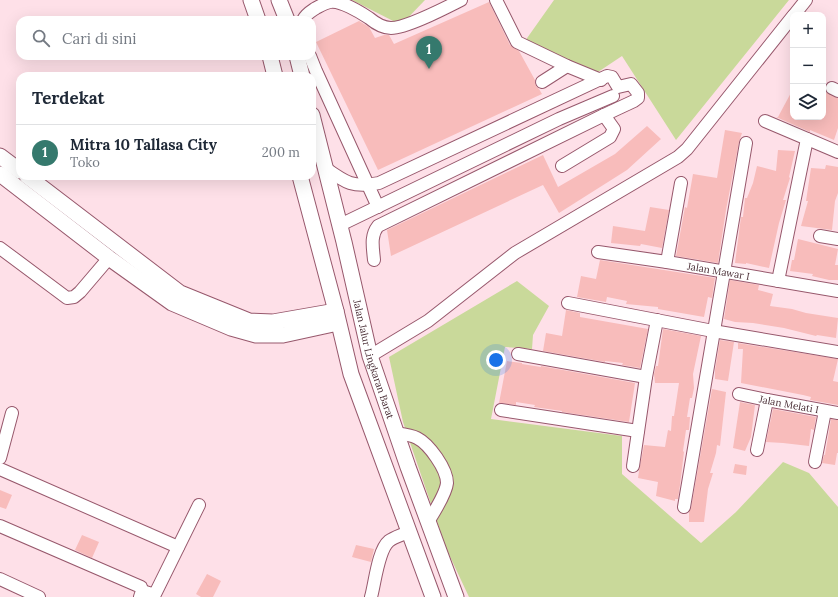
<!DOCTYPE html>
<html lang="id">
<meta charset="utf-8">
<style>
body{margin:0;font-family:Lora,serif;background:#f2f2f3;color:#1f2937}
.controls{position:absolute;right:12px;top:12px;display:grid;overflow:hidden;border-radius:8px;box-shadow:0 4px 16px #0002}
.controls button{width:36px;height:36px;display:grid;place-items:center;padding:0;border:0;border-bottom:1px solid #e0e1e3;background:#fff;color:#1f2937;font:20px sans-serif}
.you{position:absolute;left:496px;top:360px;width:14px;height:14px;margin:-10px;border:3px solid #fff;border-radius:50%;background:#1a73e8;box-shadow:0 0 0 6px #1a73e833}
.badge{display:grid;place-items:center;width:26px;height:26px;border-radius:50%;background:#35796d;color:#fff;font-size:13px;font-weight:700}
.pin{position:absolute;translate:-50% -33px;filter:drop-shadow(0 1px 2px #0008)}
.pin::after{content:'';position:absolute;top:21px;width:14px;height:12px;background:inherit;clip-path:polygon(0 0,100% 0,50% 100%)}
.list{margin:0;padding:0;list-style:none}
h2{display:flex;justify-content:space-between;align-items:center;height:52px;margin:0;padding:0 16px;font-size:17px}
h2 small{font-size:13px;font-weight:400;color:#747a83}
.list li{display:grid;grid-template-columns:26px 1fr auto;gap:12px;align-items:center;box-sizing:border-box;height:56px;padding:0 16px;border-top:1px solid #e0e1e3}
.list b{display:block;font-size:15px;white-space:nowrap}
.list p{margin:0;font-size:13px;white-space:nowrap;color:#747a83}
.list em{font-size:13px;font-style:normal;color:#747a83}
.icon{flex:none;width:22px;height:22px;fill:none;stroke:currentColor;stroke-width:2;stroke-linecap:round;stroke-linejoin:round}
.map{position:relative;flex:none;width:838px;height:597px;overflow:hidden}
.search{position:absolute;background:#fff;box-shadow:0 4px 16px #0002;left:16px;top:16px;width:300px;height:44px;display:flex;align-items:center;gap:10px;box-sizing:border-box;padding:0 14px;border-radius:12px;color:#747a83;font-size:15px}
.panel{position:absolute;background:#fff;box-shadow:0 4px 16px #0002;left:16px;top:72px;width:300px;height:108px;border-radius:12px}
.map>svg:first-child{display:block}
</style>
<div class="map">
<svg width="838" height="597" viewBox="0 0 838 597">
<rect width="100%" height="100%" fill="#fee0e8"/>
<!-- green -->
<g fill="#c9d99a">
<polygon points="352,0 425,0 401,25"/>
<polygon points="554,0 789,0 676,140 622,56 595,74 525,41"/>
<polygon points="517,281 549,306 533,335 532,349 505,347 491,419 622,436 622,474 701,543 736,512 783,462 809,473 838,507 838,597 469,597 446,548 403,422 389,357"/>
</g>
<!-- building -->
<g fill="#f8bcbb">
<polygon points="489,2 510,45 519,51 535,80 536,86 539,89 542,94 378,170 316,42 359,21 369,27 375,38 384,35 389,35 394,44"/>
<polygon points="793,89 793,117 823,117 823,91 838,98 838,128 834,140 810,130 810,132 776,117 778,117"/>
<polygon points="647,126 661,139 627,170 559,213 543,185 391,256 387,230 543,155 558,187 615,154"/>
<polygon points="725,130 742,133 739,142 726,210 718,263 676,256 685,207 687,208 693,174 717,178"/>
<polygon points="778,150 795,151 789,177 790,178 783,200 786,200 779,223 769,268 746,263 746,264 735,263 741,217 743,217 745,198 747,198 753,183 757,166 776,171"/>
<polygon points="826,165 838,167 838,193 835,201 832,230 801,226 808,201 806,201 811,168 825,169"/>
<polygon points="650,207 669,210 662,248 641,244 640,246 611,243 613,226 645,231"/>
<polygon points="798,239 838,249 835,265 838,265 838,280 829,280 812,276 813,274 790,271 792,260 794,260"/>
<polygon points="600,260 715,278 712,298 708,297 704,317 658,309 658,307 626,304 627,301 607,297 606,302 577,297 581,276 596,279"/>
<polygon points="730,280 759,285 758,290 773,294 770,306 792,309 806,313 838,318 836,338 817,335 816,336 784,328 753,323 735,322 724,319"/>
<polygon points="566,310 580,313 580,317 648,329 640,368 622,365 623,363 605,361 605,362 543,351 546,333 562,336"/>
<polygon points="663,329 701,336 693,374 694,388 692,398 690,398 687,417 690,417 689,430 686,430 683,451 684,452 680,485 678,499 675,499 675,501 656,496 658,482 638,478 639,471 644,445 665,447 668,430 671,431 672,416 674,416 679,383 655,383 654,374 656,366 658,366"/>
<polygon points="720,340 734,342 728,381 715,379 715,370"/>
<polygon points="738,343 838,359 833,381 838,382 838,405 810,400 811,397 803,395 741,383 743,349 738,349"/>
<polygon points="507,361 522,363 522,364 541,367 541,366 635,383 629,422 562,412 562,411 534,407 535,405 516,402 516,405 499,403"/>
<polygon points="712,389 726,392 720,446 717,445 716,453 710,473 713,473 708,489 704,522 689,522 689,512 691,508"/>
<polygon points="740,402 755,405 751,437 745,451 733,448"/>
<polygon points="773,409 816,417 814,430 811,429 809,446 783,443 766,442"/>
<polygon points="831,419 838,420 838,453 837,453 835,465 822,463 824,455 825,455"/>
<polygon points="735,464 747,466 746,475 733,473"/>
<polygon points="0,490 12,495 6,509 0,507"/>
<polygon points="82,535 99,542 92,558 75,550"/>
<polygon points="356,545 374,549 371,562 352,557"/>
<polygon points="207,574 221,581 213,597 201,597 196,594"/>
</g>
<g fill="none" stroke-linecap="round" stroke-linejoin="round">
<!-- minor casing -->
<g stroke="#97586c" stroke-width="14">
<g id="minor">
<polyline points="496,0 517,42 567,66 601,80"/>
<polyline points="794,15 806,0"/>
<path d="M303 20C306 14 310 12 316 8 320 6 325 3 330 2 340 0 360 12 369 18 375 23 383 28 391 28 407 28 445 8 461 0"/>
<polyline points="310,56 316,71 378,207"/>
<polyline points="542,82 567,66"/>
<polyline points="832,88 838,91"/>
<polyline points="765,121 838,152"/>
<path d="M325 168C346 183 353 188 379 183L607 76 612 77 618 87 631 84 638 93V98L634 101 604 115 614 129 610 137 562 166"/>
<polyline points="340,225 559,119 613,96"/>
<polyline points="820,236 838,239"/>
<polyline points="0,248 67,298 74,297 80,292 109,258"/>
<path id="s1" d="M598 252 667 262 838 291"/>
<path d="M374 260C373 248 370 236 378 226L604 115"/>
<polyline points="667,262 681,183"/>
<polyline points="778,281 807,139"/>
<polyline points="568,303 713,331 838,352"/>
<polyline points="518,354 646,377"/>
<polyline points="370,356 428,321 515,253 678,157 687,149 793,16"/>
<path id="s2" d="M739 394 767 400 838 413"/>
<polyline points="501,410 638,431"/>
<path d="M396 433C403 434 411 435 417 438 429 444 447 469 447 483 446 494 434 512 428 522"/>
<polyline points="757,450 767,400"/>
<polyline points="0,458 12,413"/>
<polyline points="815,462 825,411"/>
<polyline points="633,466 646,377 657,320"/>
<polyline points="0,469 178,547"/>
<polyline points="684,507 746,143"/>
<polyline points="0,526 141,587 142,591 140,597"/>
<polyline points="0,579 39,597"/>
<polyline points="142,591 152,594 155,594 199,505"/>
<path d="M371 597C375 583 378 550 389 541 394 537 402 535 408 532"/>
</g>
</g>
<!-- major casing -->
<g stroke="#97586c" stroke-width="17">
<g id="major">
<polyline points="251,0 258,20"/>
<polyline points="279,0 287,20"/>
<polyline points="270,56 275,76"/>
<polyline points="297,56 302,76"/>
<path id="s3" d="M312 115 344 242 370 356 408 467 456 597"/>
<polyline points="0,156 20,171"/>
<polyline points="0,174 109,258 172,303 231,328 256,335 283,335 338,323"/>
<polyline points="27,176 180,293 249,321 273,322 336,311"/>
<polyline points="300,176 336,311 351,374 433,597"/>
</g>
</g>
<!-- minor -->
<use href="#minor" stroke="#fff" stroke-width="12"/>
<!-- major -->
<use href="#major" stroke="#fff" stroke-width="15"/>
</g>
<g text-anchor="middle" stroke-width="3" stroke-linejoin="round" paint-order="stroke">
<!-- street labels -->
<g font-size="10" fill="#462a32" stroke="#fff">
<text dy="4" stroke="none"><textPath href="#s1" startOffset="122">Jalan Mawar I</textPath></text>
<text dy="4" stroke="none"><textPath href="#s3" startOffset="252">Jalan Jalur Lingkaran Barat</textPath></text>
<text dy="4" stroke="none"><textPath href="#s2" startOffset="51">Jalan Melati I</textPath></text>
</g>
</g>
</svg>
<div class="controls">
<button>+</button>
<button>−</button>
<button><svg class="icon" aria-label="layers" viewBox="0 0 24 24"><path d="M12 4l9 5-9 5-9-5zM3 14l9 5 9-5"/></svg></button>
</div>
<div class="you"></div>
<div class="pin badge" style="left:429px;top:69px">1</div>
<div class="search"><svg class="icon" aria-label="search" viewBox="0 0 24 24"><circle cx="10" cy="10" r="6"/><path d="M15 15l6 6"/></svg>Cari di sini</div>
<section class="panel">
<h2>Terdekat<small></small></h2>
<ul class="list">
<li><span class="badge">1</span><div><b>Mitra 10 Tallasa City</b><p>Toko</p></div><em>200 m</em></li>
</ul>
</section>
</div>
